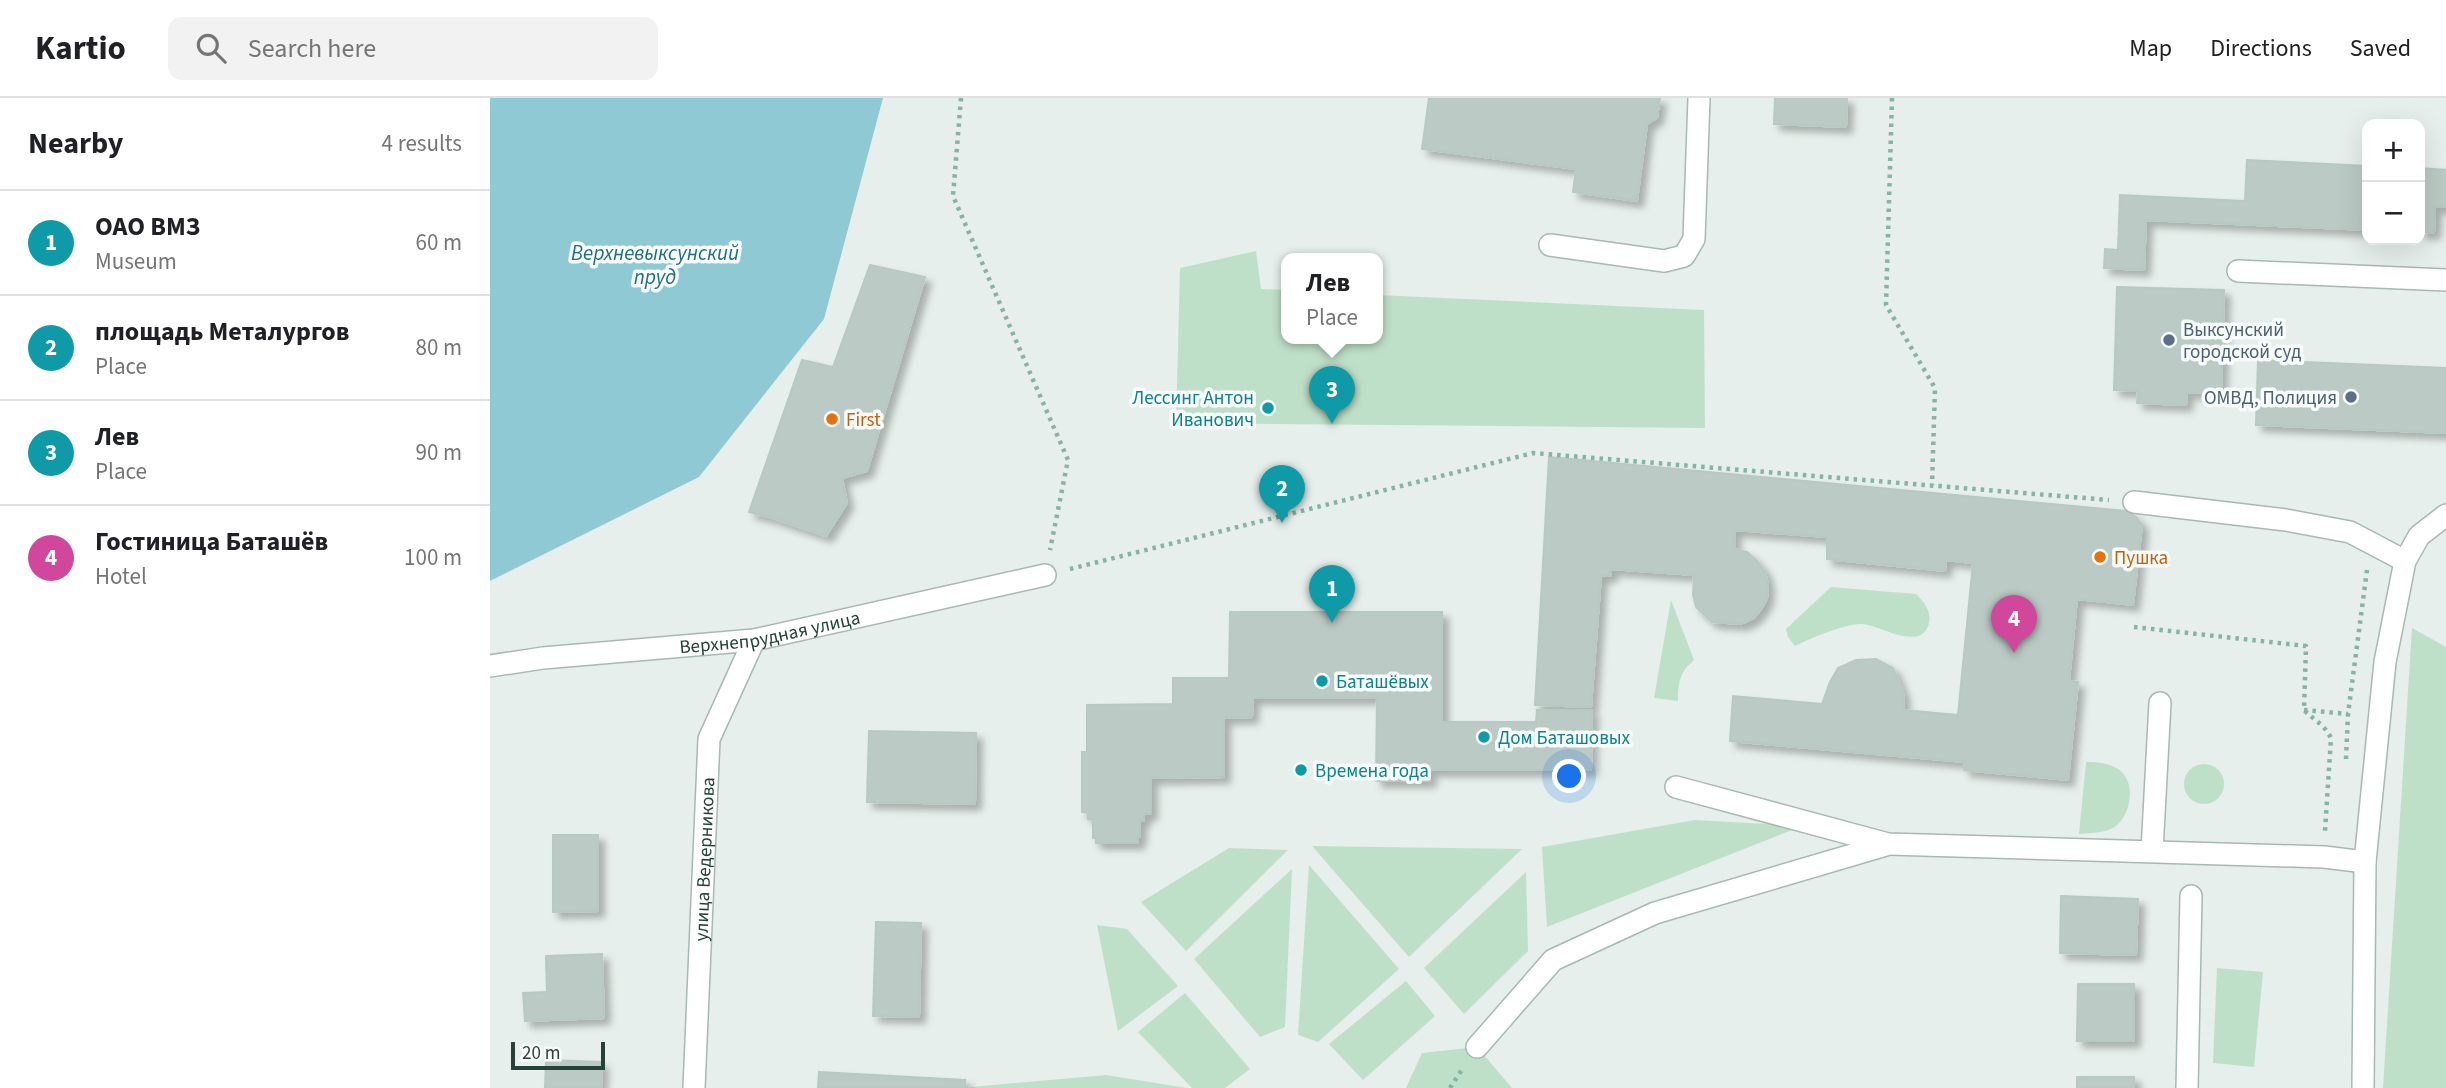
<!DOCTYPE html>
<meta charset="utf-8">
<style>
body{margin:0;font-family:"Source Sans 3",sans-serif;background:#f2f2f2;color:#202124}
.controls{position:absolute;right:21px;top:21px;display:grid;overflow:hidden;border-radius:14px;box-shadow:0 7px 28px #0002}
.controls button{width:63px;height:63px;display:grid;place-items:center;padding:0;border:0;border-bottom:2px solid #e0e0e0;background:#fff;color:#202124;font:35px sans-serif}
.scale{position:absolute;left:21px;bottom:18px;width:94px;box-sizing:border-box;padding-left:7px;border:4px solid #24423a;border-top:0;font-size:19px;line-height:24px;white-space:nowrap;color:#24423a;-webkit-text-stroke:5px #f7fbf9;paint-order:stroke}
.you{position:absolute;left:1080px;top:679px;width:24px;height:24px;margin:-18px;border:5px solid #fff;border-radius:50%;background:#1a73e8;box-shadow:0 0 0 10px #1a73e833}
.badge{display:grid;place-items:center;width:46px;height:46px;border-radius:50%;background:#d93025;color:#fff;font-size:23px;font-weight:700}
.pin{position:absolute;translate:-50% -58px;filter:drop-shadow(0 2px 4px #0008)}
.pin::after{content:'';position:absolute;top:37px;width:24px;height:21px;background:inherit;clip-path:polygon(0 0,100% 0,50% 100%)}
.popup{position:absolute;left:791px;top:155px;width:102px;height:91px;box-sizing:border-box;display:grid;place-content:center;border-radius:14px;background:#fff;filter:drop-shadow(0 2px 5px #0005);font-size:23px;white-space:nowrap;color:#757577}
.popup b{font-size:26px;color:#202124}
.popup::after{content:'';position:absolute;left:50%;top:100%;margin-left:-14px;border:14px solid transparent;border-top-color:#fff}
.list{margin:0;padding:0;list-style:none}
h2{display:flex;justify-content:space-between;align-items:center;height:91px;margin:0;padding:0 28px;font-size:30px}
h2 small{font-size:23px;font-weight:400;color:#757577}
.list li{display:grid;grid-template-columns:46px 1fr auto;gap:21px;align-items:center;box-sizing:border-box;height:105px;padding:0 28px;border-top:2px solid #e0e0e0}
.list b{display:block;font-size:26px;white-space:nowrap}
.list p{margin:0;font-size:23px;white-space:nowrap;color:#757577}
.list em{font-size:23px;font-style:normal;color:#757577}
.icon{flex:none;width:38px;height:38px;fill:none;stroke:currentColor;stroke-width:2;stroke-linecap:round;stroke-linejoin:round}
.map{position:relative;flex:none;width:1956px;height:990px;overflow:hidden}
header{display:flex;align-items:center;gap:42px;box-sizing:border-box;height:98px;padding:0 35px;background:#fff;border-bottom:2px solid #e0e0e0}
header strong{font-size:33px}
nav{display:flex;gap:38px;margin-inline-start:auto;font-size:24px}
.search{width:490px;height:63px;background:#f2f2f2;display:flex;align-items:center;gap:18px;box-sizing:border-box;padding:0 24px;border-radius:14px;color:#757577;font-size:26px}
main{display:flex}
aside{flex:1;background:#fff}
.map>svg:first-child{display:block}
</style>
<header>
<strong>Kartio</strong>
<div class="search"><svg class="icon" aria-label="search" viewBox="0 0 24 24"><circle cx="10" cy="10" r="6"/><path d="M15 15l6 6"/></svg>Search here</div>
<nav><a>Map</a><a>Directions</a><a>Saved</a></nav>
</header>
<main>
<aside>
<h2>Nearby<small>4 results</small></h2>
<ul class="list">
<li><span class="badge" style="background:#0f9aa8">1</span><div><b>ОАО ВМЗ</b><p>Museum</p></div><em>60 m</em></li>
<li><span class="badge" style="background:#0f9aa8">2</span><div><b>площадь Металургов</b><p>Place</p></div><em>80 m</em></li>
<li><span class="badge" style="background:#0f9aa8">3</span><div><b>Лев</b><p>Place</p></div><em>90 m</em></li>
<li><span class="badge" style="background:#d1479c">4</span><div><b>Гостиница Баташёв</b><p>Hotel</p></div><em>100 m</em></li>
</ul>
</aside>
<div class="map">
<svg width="1956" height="990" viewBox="0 0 1956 990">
<defs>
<filter id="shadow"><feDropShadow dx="6" dy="6" stdDeviation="3.5" flood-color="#0004"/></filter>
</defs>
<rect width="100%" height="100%" fill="#e6efeb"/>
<!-- green -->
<g fill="#bfe0c8">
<polygon points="766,153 771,191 796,192 796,240 888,240 888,197 1214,212 1215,330 686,325 690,170"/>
<path d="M1341 489 1426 496C1434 504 1442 514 1439 525 1432 555 1390 527 1372 526 1357 525 1318 541 1305 548L1298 539 1296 531Z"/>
<path d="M1181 502 1204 562C1190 574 1188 584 1188 603L1164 600Z"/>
<polygon points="1922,530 1956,549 1956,990 1893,990"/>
<path d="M1596 664C1608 664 1623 665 1632 674 1646 689 1640 717 1626 728 1618 735 1600 735 1589 736Z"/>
<circle cx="1714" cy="686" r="20"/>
<polygon points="1205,722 1312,728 1057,829 1052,749"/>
<polygon points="822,748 1032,751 919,859"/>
<polygon points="739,750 798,752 696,853 651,804"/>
<polygon points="819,767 909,871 828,944 808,937"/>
<polygon points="802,771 795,929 770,939 704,861"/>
<polygon points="1036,774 1038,853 974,916 934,870"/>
<polygon points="607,827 637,831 688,888 628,933"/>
<polygon points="1727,870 1773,874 1764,969 1723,965"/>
<polygon points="916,883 945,918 873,982 839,946"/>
<polygon points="695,895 760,971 735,990 702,990 648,934"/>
<polygon points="987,949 1022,990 916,990 932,955"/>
<polygon points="616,977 697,990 481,990 481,989"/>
</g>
<!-- water -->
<polygon fill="#8ec9d4" points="0,0 393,0 334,221 209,379 0,483"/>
<!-- building -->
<g fill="#bbcac4" stroke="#b8c9c2" stroke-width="2" filter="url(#shadow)">
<polygon points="939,0 1170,0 1167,20 1157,26 1147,103 1083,94 1086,71 932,51"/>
<polygon points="1285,0 1357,0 1356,29 1284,26"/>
<polygon points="1757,62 1877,68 1877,132 1656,122 1654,172 1614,170 1615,151 1628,152 1630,97 1755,103"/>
<polygon points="1930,70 1956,72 1956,109 1945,109 1944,135 1930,134"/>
<polygon points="380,167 435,179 377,373 352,380 357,405 336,438 283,420 259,414 312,262 343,269"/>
<polygon points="1627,189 1734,192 1731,296 1697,294 1696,307 1647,305 1648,293 1624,292"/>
<polygon points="1768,262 1956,270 1956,335 1766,327"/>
<polygon points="1059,359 1636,413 1646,419 1652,427 1643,507 1587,501 1579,583 1588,584 1578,682 1474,672 1475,664 1240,643 1243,598 1332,606 1340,584 1348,570 1366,562 1386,561 1403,570 1413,594 1414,612 1468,617 1483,465 1456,462 1455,473 1337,461 1337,439 1245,432 1244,451 1257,454 1267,463 1275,474 1278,486 1277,501 1272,510 1264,520 1251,526 1222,524 1206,509 1203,497 1204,477 1121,471 1121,478 1111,478 1101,609 1045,607"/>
<polygon points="740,514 952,514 952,624 1046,624 1047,612 1102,612 1101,672 939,672 940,683 886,683 887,600 763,600 762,619 734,620 734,679 661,680 661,716 654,716 654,723 650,723 650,739 648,739 648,745 606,745 606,740 603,740 603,721 598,721 598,715 592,714 592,654 597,654 597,607 683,606 683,580 739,580"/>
<polygon points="379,633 486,635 485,706 377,704"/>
<polygon points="63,737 108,737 108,813 63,814"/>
<polygon points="1571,798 1648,801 1646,857 1570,855"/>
<polygon points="386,824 431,825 429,919 383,918"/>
<polygon points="112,856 114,920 35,923 33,895 57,894 56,858"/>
<polygon points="1588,886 1644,886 1644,943 1587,943"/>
<polygon points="56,962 112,964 111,990 55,990"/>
<polygon points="329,974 475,982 475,990 328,990"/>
<rect x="1587" y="979" width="57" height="11"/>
</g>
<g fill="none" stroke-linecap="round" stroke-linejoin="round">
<!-- minor casing -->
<g stroke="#a8b8b2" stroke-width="24">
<g id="minor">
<polyline points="1060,147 1174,163 1194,158 1204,141 1209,0"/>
<polyline points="1748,173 1956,182"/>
<polyline points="1644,404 1796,422 1860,434 1915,463"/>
<path id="s1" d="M0 568 53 560 264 542 555 477"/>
<polyline points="1186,689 1398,746 1834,759 1875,764"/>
<polyline points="1662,753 1670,605"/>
<polyline points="987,949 1063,862 1165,815 1396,747"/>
<path id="s2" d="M204 990 219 641 264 542"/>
<polyline points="1697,990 1701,798"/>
<polyline points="1873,990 1875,764 1895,564 1915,463 1929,438 1956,417"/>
</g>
</g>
<!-- path -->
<g stroke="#86b3a5" stroke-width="4.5" stroke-dasharray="3.5 5" stroke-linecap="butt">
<polyline points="471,0 463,98 578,362 560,452"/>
<polyline points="1402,0 1396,207 1445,290 1442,387"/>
<polyline points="580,471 1043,355 1619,402"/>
<path d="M1644 529 1816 548 1814 612C1825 623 1834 626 1841 640L1835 733"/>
<polyline points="1814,612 1858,616"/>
<polyline points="1856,661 1858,616 1877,472"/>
<polyline points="960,990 973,970"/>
</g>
<!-- minor -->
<use href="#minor" stroke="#fff" stroke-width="21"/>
</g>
<!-- markers -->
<g fill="#5c6f8a" stroke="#f7fbf9" stroke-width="2.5">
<circle cx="1679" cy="242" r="7"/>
<circle cx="1861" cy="299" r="7"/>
</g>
<g fill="#0f9aa8" stroke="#f7fbf9" stroke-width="2.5">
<circle cx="778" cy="310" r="7"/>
<circle cx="832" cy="583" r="7"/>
<circle cx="994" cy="639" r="7"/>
<circle cx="811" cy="672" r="7"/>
</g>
<g fill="#e8710a" stroke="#f7fbf9" stroke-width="2.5">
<circle cx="342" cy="321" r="7"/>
<circle cx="1610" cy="459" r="7"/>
</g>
<g text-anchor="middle" stroke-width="7" stroke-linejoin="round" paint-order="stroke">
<!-- service labels -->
<g font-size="19" fill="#4e5e75" stroke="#f7fbf9" text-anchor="start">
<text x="1693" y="238">Выксунский<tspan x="1693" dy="22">городской суд</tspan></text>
<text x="1847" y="306" text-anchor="end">ОМВД, Полиция</text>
</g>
<!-- culture labels -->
<g font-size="19" fill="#0d838f" stroke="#f7fbf9" text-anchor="start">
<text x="764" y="306" text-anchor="end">Лессинг Антон<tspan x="764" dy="22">Иванович</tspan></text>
<text x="846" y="590">Баташёвых</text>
<text x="1008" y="646">Дом Баташовых</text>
<text x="825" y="679">Времена года</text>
</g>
<!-- food labels -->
<g font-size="19" fill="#c56008" stroke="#f7fbf9" text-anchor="start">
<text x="356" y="328">First</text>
<text x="1624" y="466">Пушка</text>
</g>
<!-- street labels -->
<g font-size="19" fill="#24423a" stroke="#f7fbf9">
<text dy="7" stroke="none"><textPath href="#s1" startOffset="282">Верхнепрудная улица</textPath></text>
<text dy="7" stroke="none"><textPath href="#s2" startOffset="229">улица Ведерникова</textPath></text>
</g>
<!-- water labels -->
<g font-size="21" font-style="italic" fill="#1c6f80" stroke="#f7fbf9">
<text x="165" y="162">Верхневыксунский<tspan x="165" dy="24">пруд</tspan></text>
</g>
</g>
</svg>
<div class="controls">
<button>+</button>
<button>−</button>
</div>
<div class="scale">20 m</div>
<div class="you"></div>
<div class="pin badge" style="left:842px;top:525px;background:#0f9aa8">1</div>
<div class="pin badge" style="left:792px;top:425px;background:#0f9aa8">2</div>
<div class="pin badge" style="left:842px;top:326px;background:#0f9aa8">3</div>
<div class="popup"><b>Лев</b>Place</div>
<div class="pin badge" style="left:1524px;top:555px;background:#d1479c">4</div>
</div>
</main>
